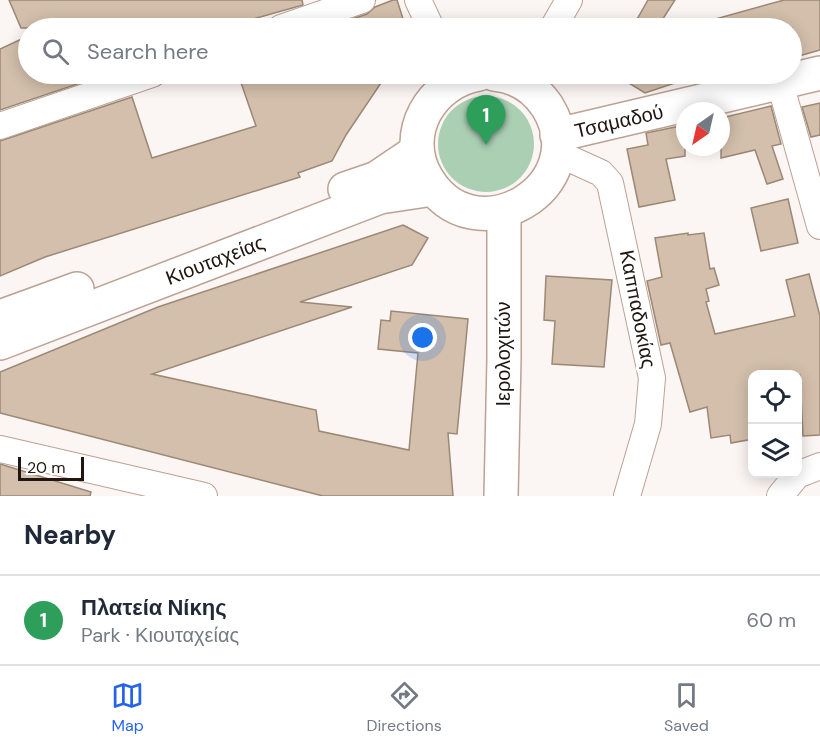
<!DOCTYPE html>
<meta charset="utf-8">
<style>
body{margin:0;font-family:"DM Sans",sans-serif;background:#f6f6f7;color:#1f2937}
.controls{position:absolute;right:18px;bottom:18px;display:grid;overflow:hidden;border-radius:12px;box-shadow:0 3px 15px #0003}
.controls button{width:54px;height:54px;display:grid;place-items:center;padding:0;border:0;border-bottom:2px solid #e0e1e3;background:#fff;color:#1f2937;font:30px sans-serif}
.compass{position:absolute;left:676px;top:102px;width:54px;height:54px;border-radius:50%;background:#fff;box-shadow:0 3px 15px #0003;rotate:214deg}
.scale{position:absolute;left:18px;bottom:15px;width:66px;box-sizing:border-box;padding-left:6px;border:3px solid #1f1511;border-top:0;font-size:16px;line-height:21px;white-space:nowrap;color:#1f1511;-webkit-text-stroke:4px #fff;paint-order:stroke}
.you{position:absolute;left:423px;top:338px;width:21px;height:21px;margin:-15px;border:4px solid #fff;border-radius:50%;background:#1a73e8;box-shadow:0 0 0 9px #1a73e833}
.badge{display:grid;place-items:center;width:39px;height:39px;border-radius:50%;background:#2563eb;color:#fff;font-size:20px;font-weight:700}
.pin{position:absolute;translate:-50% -50px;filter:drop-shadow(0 2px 3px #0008)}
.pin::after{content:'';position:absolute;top:32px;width:21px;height:18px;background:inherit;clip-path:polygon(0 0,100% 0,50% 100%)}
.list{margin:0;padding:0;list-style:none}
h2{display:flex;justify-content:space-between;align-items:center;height:78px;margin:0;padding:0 24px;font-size:26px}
h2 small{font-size:20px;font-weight:400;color:#747a83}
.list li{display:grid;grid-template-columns:39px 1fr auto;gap:18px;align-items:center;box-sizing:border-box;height:90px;padding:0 24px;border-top:2px solid #e0e1e3}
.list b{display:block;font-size:22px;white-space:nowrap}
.list p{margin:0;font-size:20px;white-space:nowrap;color:#747a83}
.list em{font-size:20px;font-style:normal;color:#747a83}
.icon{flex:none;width:33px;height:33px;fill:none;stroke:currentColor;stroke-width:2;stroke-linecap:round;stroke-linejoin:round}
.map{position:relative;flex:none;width:820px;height:496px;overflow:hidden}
.search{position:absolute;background:#fff;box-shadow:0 3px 15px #0003;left:18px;right:18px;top:18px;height:66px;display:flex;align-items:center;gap:15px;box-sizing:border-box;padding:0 21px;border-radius:33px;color:#747a83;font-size:22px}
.sheet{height:168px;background:#fff}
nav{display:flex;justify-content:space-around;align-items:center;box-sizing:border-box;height:84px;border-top:2px solid #e0e1e3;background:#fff;font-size:16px;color:#747a83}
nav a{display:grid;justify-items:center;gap:3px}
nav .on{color:#2563eb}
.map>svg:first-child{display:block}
</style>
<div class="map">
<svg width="820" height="496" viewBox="0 0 820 496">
<rect width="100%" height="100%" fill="#fbf5f3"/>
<!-- green -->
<circle fill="#aacfb3" cx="486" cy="144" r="48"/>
<!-- building -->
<g fill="#d3bfab" stroke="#9b8875" stroke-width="1.5">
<polygon points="9,0 302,0 303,5 221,28 21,28"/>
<polygon points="393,0 397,0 406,28 325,28 367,14 375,7"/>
<polygon points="648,0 675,0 657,28 632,28"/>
<polygon points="784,0 820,0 820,50 792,58 792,28 701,28 701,23"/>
<polygon points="28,36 28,74 107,74 0,110 0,49"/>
<polygon points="238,74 387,74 346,135 332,161 298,173 300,177 45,257 0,276 0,141 132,97 152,158 256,126"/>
<polygon points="614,74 693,74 693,77 645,93"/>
<polygon points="820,103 820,135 811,137 802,107"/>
<polygon points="771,106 781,144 772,146 783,179 767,184 755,150 721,158 721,118"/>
<polygon points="685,125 685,156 666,159 675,200 639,207 627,149 648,145 646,133"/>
<polygon points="788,199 798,243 761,251 751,208"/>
<polygon points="403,225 428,238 412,265 300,302 352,307 152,374 316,410 319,431 409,450 418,353 378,349 381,320 390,321 391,311 468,319 457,434 448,433 453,496 323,496 0,413 0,372 158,307"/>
<polygon points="688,233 688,235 704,233 710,269 714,268 719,285 706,289 709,301 706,302 715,334 795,316 786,280 809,274 820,316 820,435 803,436 800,375 753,375 753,439 731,443 730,435 711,438 707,407 690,412 670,343 661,345 647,281 662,277 655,238"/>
<polygon points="546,276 612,280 604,367 552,364 555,321 544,320"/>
<polygon points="0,464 91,492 90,496 0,496"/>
</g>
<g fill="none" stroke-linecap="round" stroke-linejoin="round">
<!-- street casing -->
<g stroke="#bca295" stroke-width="28">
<g id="street">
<polyline points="418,0 431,28"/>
<polyline points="281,28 362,0"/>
<polyline points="553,28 569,0"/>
<polyline points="780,83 820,226"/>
<polyline points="0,126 152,74"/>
<polyline points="557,153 601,173 610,183 652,378 648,424 627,496"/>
<polyline points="0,449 204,496"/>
<polyline points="780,496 797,475 820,466"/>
</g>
</g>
<!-- secondary casing -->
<g stroke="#bca295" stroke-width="36">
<g id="secondary">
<path d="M479 74C431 82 401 133 426 177 473 260 597 186 547 106 535 88 516 76 494 74"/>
<polyline points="557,135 820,73"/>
<polyline points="345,189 377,178 417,151"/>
<polyline points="0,317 77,289"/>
<polyline points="0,343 380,197 433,189"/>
<polyline points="501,496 504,359 504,212"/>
</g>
</g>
<!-- street -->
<use href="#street" stroke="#fff" stroke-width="26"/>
<!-- secondary -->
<use href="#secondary" stroke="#fff" stroke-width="33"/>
</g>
<g text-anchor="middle" stroke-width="6" stroke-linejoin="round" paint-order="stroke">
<!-- street labels -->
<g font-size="20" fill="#1f1511" stroke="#fff">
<text transform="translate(619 121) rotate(-13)" y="7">Τσαμαδού</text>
<text transform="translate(215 260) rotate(-21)" y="7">Κιουταχείας</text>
<text transform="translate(638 309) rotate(79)" y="7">Καππαδοκίας</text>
<text transform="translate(503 354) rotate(-90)" y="7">Ιερολοχιτών</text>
</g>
</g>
</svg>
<div class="controls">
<button><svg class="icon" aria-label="locate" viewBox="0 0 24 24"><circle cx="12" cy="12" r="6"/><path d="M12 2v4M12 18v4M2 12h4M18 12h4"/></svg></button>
<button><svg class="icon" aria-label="layers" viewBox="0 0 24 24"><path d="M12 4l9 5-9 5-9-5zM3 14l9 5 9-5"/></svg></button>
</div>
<svg class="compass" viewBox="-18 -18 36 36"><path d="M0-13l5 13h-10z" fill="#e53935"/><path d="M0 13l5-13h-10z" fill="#747a83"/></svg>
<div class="scale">20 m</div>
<div class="you"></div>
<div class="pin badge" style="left:486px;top:145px;background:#2e9e5b">1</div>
<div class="search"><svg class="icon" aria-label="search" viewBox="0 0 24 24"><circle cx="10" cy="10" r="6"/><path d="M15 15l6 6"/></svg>Search here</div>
</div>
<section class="sheet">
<h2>Nearby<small></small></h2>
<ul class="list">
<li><span class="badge" style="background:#2e9e5b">1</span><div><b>Πλατεία Νίκης</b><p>Park · Κιουταχείας</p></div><em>60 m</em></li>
</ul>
</section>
<nav>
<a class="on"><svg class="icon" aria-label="map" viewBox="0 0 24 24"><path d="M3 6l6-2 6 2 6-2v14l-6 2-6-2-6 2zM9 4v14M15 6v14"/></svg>Map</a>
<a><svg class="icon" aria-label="directions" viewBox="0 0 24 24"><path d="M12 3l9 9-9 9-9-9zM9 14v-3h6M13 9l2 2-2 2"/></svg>Directions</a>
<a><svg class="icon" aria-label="saved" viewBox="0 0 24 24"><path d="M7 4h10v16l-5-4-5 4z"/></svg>Saved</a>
</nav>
